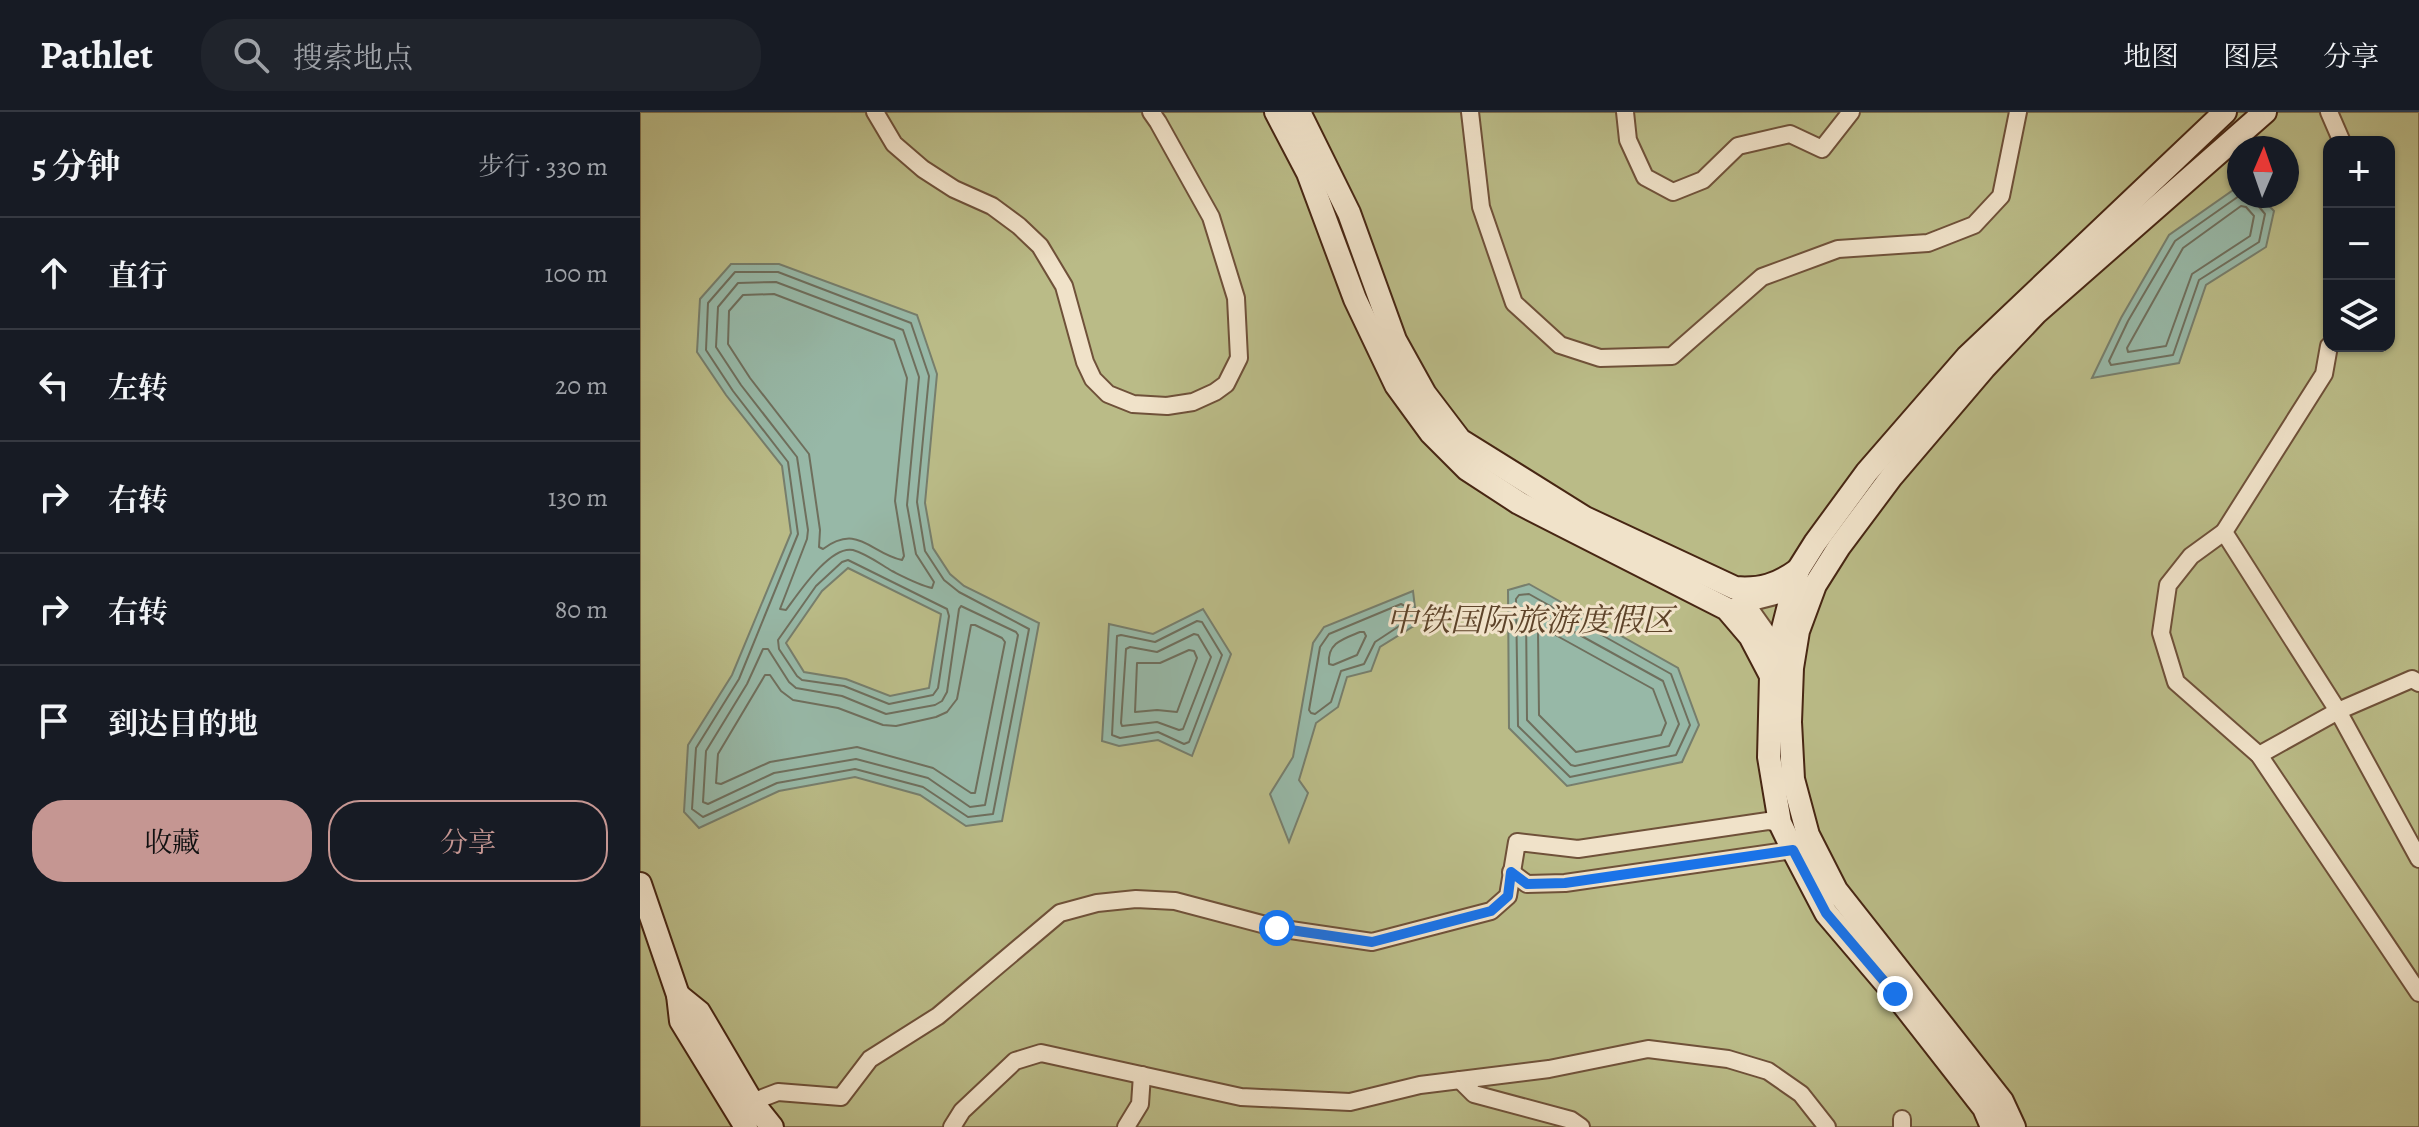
<!DOCTYPE html>
<html lang="zh">
<meta charset="utf-8">
<style>
body{margin:0;font-family:Alegreya,"Noto Serif SC",serif;background:#20242c;color:#f1f3f6}
.controls{position:absolute;right:24px;top:24px;display:grid;overflow:hidden;border-radius:16px;box-shadow:0 2px 6px #0004}
.controls button{width:72px;height:72px;display:grid;place-items:center;padding:0;border:0;border-bottom:2px solid #363941;background:#171b24;color:#f1f3f6;font:40px sans-serif}
.compass{position:absolute;left:1587px;top:24px;width:72px;height:72px;border-radius:50%;background:#171b24;box-shadow:0 2px 6px #0004;rotate:2deg}
.stop{position:absolute;width:24px;height:24px;margin:-18px;border:6px solid #1a73e8;border-radius:50%;background:#fff}
.stop.end{background:#1a73e8;border-color:#fff;box-shadow:0 2px 8px #0008}
.list{margin:0;padding:0;list-style:none}
h2{display:flex;justify-content:space-between;align-items:center;height:104px;margin:0;padding:0 32px;font-size:34px}
h2 small{font-size:26px;font-weight:400;color:#9ea1a6}
.list li{display:grid;grid-template-columns:52px 1fr auto;gap:24px;align-items:center;box-sizing:border-box;height:112px;padding:0 32px;border-top:2px solid #363941}
.list b{display:block;font-size:30px;white-space:nowrap}
.list em{font-size:26px;font-style:normal;color:#9ea1a6}
.actions{display:flex;gap:16px;padding:24px 32px}
.actions a{flex:1;padding:18px 0;border:2px solid #c59692;border-radius:32px;text-align:center;font-size:28px;color:#c59692}
.actions .main{background:#c59692;color:#111}
.icon{flex:none;width:44px;height:44px;fill:none;stroke:currentColor;stroke-width:2;stroke-linecap:round;stroke-linejoin:round}
.map{position:relative;flex:none;width:1779px;height:1015px;overflow:hidden}
header{display:flex;align-items:center;gap:48px;box-sizing:border-box;height:112px;padding:0 40px;background:#171b24;border-bottom:2px solid #363941}
header strong{font-size:38px}
nav{display:flex;gap:44px;margin-inline-start:auto;font-size:28px}
.search{width:560px;height:72px;background:#20242c;display:flex;align-items:center;gap:20px;box-sizing:border-box;padding:0 28px;border-radius:32px;color:#9ea1a6;font-size:30px}
main{display:flex}
aside{flex:1;background:#171b24}
.map>svg:first-child{display:block}
</style>
<header>
<strong>Pathlet</strong>
<div class="search"><svg class="icon" aria-label="search" viewBox="0 0 24 24"><circle cx="10" cy="10" r="6"/><path d="M15 15l6 6"/></svg>搜索地点</div>
<nav><a>地图</a><a>图层</a><a>分享</a></nav>
</header>
<main>
<aside>
<h2>5 分钟<small>步行 · 330 m</small></h2>
<ul class="list">
<li><svg class="icon" aria-label="ahead" viewBox="0 0 24 24"><path d="M12 20V5M6 11l6-6 6 6"/></svg><div><b>直行</b></div><em>100 m</em></li>
<li><svg class="icon" aria-label="left" viewBox="0 0 24 24"><path d="M17 20v-9H6M10 6l-5 5 5 5"/></svg><div><b>左转</b></div><em>20 m</em></li>
<li><svg class="icon" aria-label="right" viewBox="0 0 24 24"><path d="M7 20v-9h11M14 6l5 5-5 5"/></svg><div><b>右转</b></div><em>130 m</em></li>
<li><svg class="icon" aria-label="right" viewBox="0 0 24 24"><path d="M7 20v-9h11M14 6l5 5-5 5"/></svg><div><b>右转</b></div><em>80 m</em></li>
<li><svg class="icon" aria-label="arrive" viewBox="0 0 24 24"><path d="M6 21V4h12l-3 4 3 4H6"/></svg><div><b>到达目的地</b></div></li>
</ul>
<div class="actions"><a class="main">收藏</a><a>分享</a></div>
</aside>
<div class="map">
<svg width="1779" height="1015" viewBox="0 0 1779 1015">
<rect width="100%" height="100%" fill="#e8d2ac"/>
<filter id="stains"><feTurbulence type="fractalNoise" baseFrequency=".0025" numOctaves="4"/><feColorMatrix values="0 0 0 0 .2 0 0 0 0 .09 0 0 0 0 .02 0 0 0 .5 -.17"/></filter>
<radialGradient id="worn" r=".72"><stop offset=".6" stop-color="#630" stop-opacity="0"/><stop offset="1" stop-color="#630" stop-opacity=".3"/></radialGradient>
<!-- green -->
<path fill="#babb87" stroke="#80704d" stroke-width="2" fill-rule="evenodd" d="M0 0H1779V1015H0ZM1689 30H1749V234H1689ZM1599 36H1647V84H1599Z"/>
<!-- water -->
<g fill="#97b8a7" stroke="#777e6c" stroke-width="2" fill-rule="evenodd">
<polygon points="1599,74 1599,84 1620,84 1634,99 1626,135 1566,173 1539,251 1452,266 1481,206 1529,123"/>
<path d="M91 152H139L277 203 297 262 285 391 293 436 310 462 324 474 399 511 362 709 326 714 280 683 215 665 139 679 59 716 44 700 48 633 92 563 151 421 142 354 86 283 57 240 60 187ZM208 456 301 502 289 576 250 584 206 567 164 560 146 531 182 479Z"/>
<polygon points="889,472 1038,556 1059,613 1042,650 927,674 869,616 868,478"/>
<polygon points="773,479 777,512 740,535 731,559 707,565 698,595 676,611 659,668 668,681 649,730 630,682 653,645 673,531 684,515"/>
<polygon points="563,497 591,542 552,644 518,628 479,634 462,629 469,512 513,522"/>
</g>
<g fill="none" stroke-linecap="round" stroke-linejoin="round">
<!-- shore -->
<g stroke="#6f6f5d" stroke-width="2">
<polyline points="1599,84 1535,129 1488,209 1469,249 1471,253 1533,243 1559,168 1619,130 1625,102 1616,91 1615,84"/>
<polygon points="1601,94 1606,95 1614,104 1610,124 1552,162 1526,234 1488,240 1487,236 1543,136"/>
<polygon points="95,160 138,160 271,211 289,264 277,390 285,439 304,468 319,480 389,517 353,702 328,705 283,675 215,657 137,671 63,705 52,697 56,636 99,567 158,422 148,350 93,279 66,238 68,191"/>
<path d="M136 170 263 218 279 265 267 393 276 442 294 470 292 476C279 473 264 465 252 459 240 452 227 442 213 438 190 433 158 482 146 498L140 497 167 427 168 418 157 345 101 273 76 235 78 195 98 171Z"/>
<path d="M134 182 254 228 267 266 255 389 264 444 262 448C230 441 218 411 183 437L179 435 180 418 169 342 110 266 88 232 89 199 103 183Z"/>
<polygon points="208,448 307,497 309,504 298,576 293,583 249,592 204,574 162,568 157,564 139,537 138,528 176,474 202,450"/>
<polygon points="889,482 1031,562 1050,613 1036,643 930,665 878,614 876,487 879,483"/>
<polygon points="761,492 767,495 767,509 735,530 724,552 701,559 691,590 675,602 671,601 669,598 680,535 689,522"/>
<polygon points="321,494 376,520 378,523 345,693 330,695 288,666 216,647 134,661 68,692 63,690 66,639 107,572 123,537 128,537 149,570 156,576 202,584 246,602 295,593 302,589 307,580 319,497"/>
<polygon points="889,495 1023,569 1039,612 1029,634 935,654 931,653 887,608 886,498"/>
<polygon points="557,509 562,510 582,543 549,630 544,632 518,620 480,626 472,623 477,524 481,523 515,530"/>
<polygon points="331,513 335,513 362,526 365,530 335,681 331,681 293,656 217,635 130,650 81,672 76,671 78,642 125,563 130,563 141,579 153,588 198,596 243,613 256,614 296,605 307,600 317,587"/>
<polygon points="901,515 1013,577 1026,611 1021,623 936,640 899,603 898,519"/>
<path d="M720 520H724L726 524 717 543 693 553 689 552C687 531 703 527 720 520Z"/>
<polygon points="554,522 558,523 571,545 543,617 539,618 517,610 482,614 481,611 486,537 490,535 517,540"/>
<polygon points="549,538 554,539 557,546 537,600 517,598 495,600 497,551 520,551"/>
</g>
<!-- street casing -->
<g stroke="#6f5139" stroke-width="20">
<g id="street">
<polyline points="235,0 254,32 283,57 314,77 352,94 379,114 400,134 424,174 445,250 453,267 468,282 493,292 527,294 553,290 575,280 586,272 599,246 596,186 571,105 518,10 511,0"/>
<polyline points="830,0 841,95 874,191 920,233 960,246 1032,244 1122,165 1198,137 1288,131 1334,113 1361,84 1378,0"/>
<polyline points="985,0 988,28 1005,65 1033,80 1063,68 1098,34 1150,22 1182,37 1211,0"/>
<polyline points="1689,0 1702,30"/>
<polyline points="1689,234 1684,262 1584,420 1698,599 1779,747"/>
<polyline points="1584,420 1551,444 1528,473 1521,521 1536,570 1619,643 1779,881"/>
<polyline points="1095,476 1142,542"/>
<polyline points="1096,494 1159,478"/>
<polyline points="1619,643 1698,599 1772,567 1779,571"/>
<polyline points="871,760 887,772 925,771 1153,738"/>
<polyline points="820,968 834,982 931,1008 941,1015"/>
<polyline points="112,990 138,980 201,985 230,947 298,904 420,801 457,791 496,787 535,789 637,816 732,830 851,799 868,784 877,730 938,737 1128,709 1140,711"/>
<polyline points="312,1015 322,999 375,949 401,941 601,985 710,990 780,973 909,957 1008,937 1088,947 1128,959 1161,982 1187,1015"/>
<polyline points="486,1015 500,992 502,963"/>
<polyline points="1262,1015 1262,1007"/>
</g>
</g>
<!-- secondary casing -->
<g stroke="#472613" stroke-width="26">
<g id="secondary">
<polyline points="636,0 668,61 715,187 756,273 791,321 827,357 879,391 1087,497 1110,524 1131,564"/>
<path d="M659 0 709 101 755 228 785 282 820 328 945 406 1095 476C1121 478 1137 473 1158 458"/>
<polyline points="0,772 38,883 41,909 106,1015"/>
<polyline points="38,883 59,900 112,990 132,1015"/>
<polyline points="1352,1015 1344,996 1255,882 1186,801 1153,738 1140,711 1129,645 1131,564 1158,458 1175,431 1227,360 1327,245 1585,0"/>
<polyline points="1374,1015 1362,989 1196,778 1168,723 1153,667 1150,610 1152,556 1158,519 1175,473 1199,435 1252,364 1344,256 1396,201 1625,0"/>
</g>
</g>
<!-- street -->
<use href="#street" stroke="#f0e2c9" stroke-width="16"/>
<!-- secondary -->
<use href="#secondary" stroke="#f0e2c9" stroke-width="22"/>
</g>
<g fill="none" stroke-linecap="round" stroke-linejoin="round">
<!-- route -->
<polyline stroke="#1a73e8" stroke-width="10" points="637,816 732,830 851,799 868,784 871,760 887,772 925,771 1153,738 1186,801 1255,882"/>
</g>
<g text-anchor="middle" stroke-width="6" stroke-linejoin="round" paint-order="stroke">
<!-- park labels -->
<g font-size="32" font-style="italic" fill="#5e442a" stroke="#f0e2c9">
<text x="890" y="519">中铁国际旅游度假区</text>
</g>
</g>
<rect width="100%" height="100%" filter="url(#stains)"/>
<rect width="100%" height="100%" fill="url(#worn)"/>
</svg>
<div class="controls">
<button>+</button>
<button>−</button>
<button><svg class="icon" aria-label="layers" viewBox="0 0 24 24"><path d="M12 4l9 5-9 5-9-5zM3 14l9 5 9-5"/></svg></button>
</div>
<svg class="compass" viewBox="-18 -18 36 36"><path d="M0-13l5 13h-10z" fill="#e53935"/><path d="M0 13l5-13h-10z" fill="#9ea1a6"/></svg>
<div class="stop" style="left:637px;top:816px"></div>
<div class="stop end" style="left:1255px;top:882px"></div>
</div>
</main>
